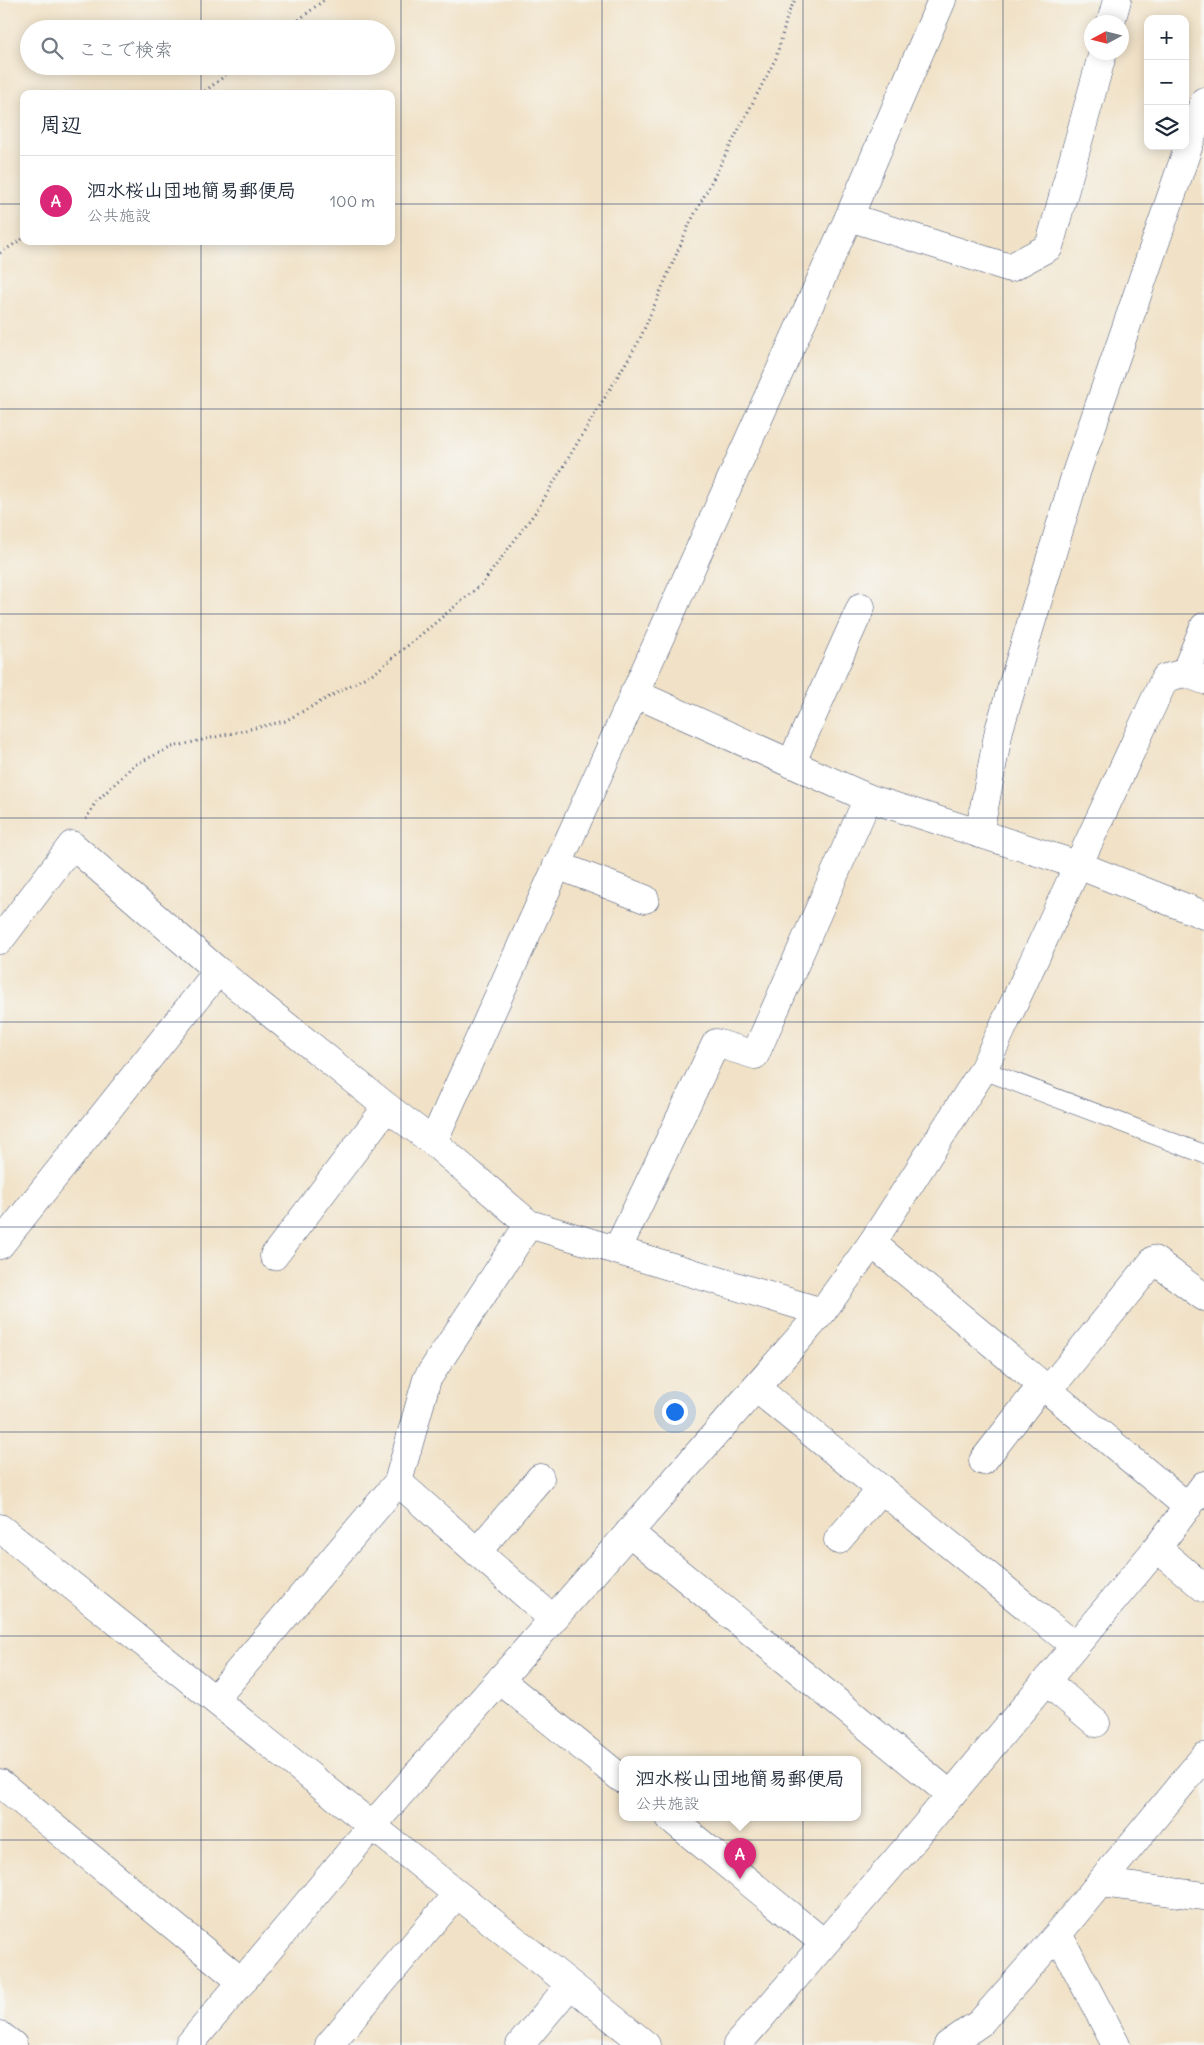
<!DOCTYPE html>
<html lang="ja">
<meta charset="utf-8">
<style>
body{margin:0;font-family:Delius,"Klee One",sans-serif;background:#f2f2f3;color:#1f2937}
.controls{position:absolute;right:15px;top:15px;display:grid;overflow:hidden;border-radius:10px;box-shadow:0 2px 12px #0003}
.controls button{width:45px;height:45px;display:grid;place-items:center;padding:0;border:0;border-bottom:1px solid #e0e1e3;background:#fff;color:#1f2937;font:25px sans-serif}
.compass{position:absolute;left:1084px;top:15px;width:45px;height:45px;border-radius:50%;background:#fff;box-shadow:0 2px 12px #0003;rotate:263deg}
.you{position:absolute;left:674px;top:1411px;width:18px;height:18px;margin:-12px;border:4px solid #fff;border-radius:50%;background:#1a73e8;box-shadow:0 0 0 8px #1a73e833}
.badge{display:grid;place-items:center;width:32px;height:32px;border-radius:50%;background:#db2777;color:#fff;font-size:16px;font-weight:700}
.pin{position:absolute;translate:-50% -41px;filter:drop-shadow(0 1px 2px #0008)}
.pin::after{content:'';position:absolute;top:26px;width:18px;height:15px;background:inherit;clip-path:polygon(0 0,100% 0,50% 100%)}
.popup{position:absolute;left:619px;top:1756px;width:242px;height:65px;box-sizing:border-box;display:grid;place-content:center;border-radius:10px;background:#fff;filter:drop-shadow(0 1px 4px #0005);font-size:16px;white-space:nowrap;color:#747a83}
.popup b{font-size:19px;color:#1f2937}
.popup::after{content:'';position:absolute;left:50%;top:100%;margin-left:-10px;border:10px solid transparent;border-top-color:#fff}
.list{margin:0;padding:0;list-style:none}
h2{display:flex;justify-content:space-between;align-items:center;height:65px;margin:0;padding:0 20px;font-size:21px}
h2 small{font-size:16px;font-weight:400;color:#747a83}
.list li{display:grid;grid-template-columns:32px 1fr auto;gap:15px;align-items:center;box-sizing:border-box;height:90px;padding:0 20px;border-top:1px solid #e0e1e3}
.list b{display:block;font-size:19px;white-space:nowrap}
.list p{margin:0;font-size:16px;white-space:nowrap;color:#747a83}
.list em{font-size:16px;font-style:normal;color:#747a83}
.icon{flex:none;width:28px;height:28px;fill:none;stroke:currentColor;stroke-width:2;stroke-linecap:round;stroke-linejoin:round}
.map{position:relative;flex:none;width:1204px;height:2045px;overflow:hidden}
.search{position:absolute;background:#fff;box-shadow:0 2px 12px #0003;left:20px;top:20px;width:375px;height:55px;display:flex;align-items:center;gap:12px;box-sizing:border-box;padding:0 18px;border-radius:28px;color:#747a83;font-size:19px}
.panel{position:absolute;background:#fff;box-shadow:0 2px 12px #0003;left:20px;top:90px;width:375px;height:155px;border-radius:10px}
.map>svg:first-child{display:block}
</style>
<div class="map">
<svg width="1204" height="2045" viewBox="0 0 1204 2045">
<rect width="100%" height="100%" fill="#f6f6f2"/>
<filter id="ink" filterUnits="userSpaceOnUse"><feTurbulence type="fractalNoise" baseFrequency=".02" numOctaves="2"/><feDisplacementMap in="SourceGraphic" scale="10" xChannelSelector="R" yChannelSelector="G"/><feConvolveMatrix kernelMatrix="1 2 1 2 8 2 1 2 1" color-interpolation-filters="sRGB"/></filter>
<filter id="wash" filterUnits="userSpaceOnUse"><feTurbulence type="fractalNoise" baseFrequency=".0096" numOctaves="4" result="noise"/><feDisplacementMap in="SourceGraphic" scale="20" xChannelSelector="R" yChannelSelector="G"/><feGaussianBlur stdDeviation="1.12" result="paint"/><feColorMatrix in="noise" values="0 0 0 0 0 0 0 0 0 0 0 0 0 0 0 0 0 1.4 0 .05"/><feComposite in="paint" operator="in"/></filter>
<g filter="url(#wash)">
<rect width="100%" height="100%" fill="#f1e2c7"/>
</g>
<g filter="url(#ink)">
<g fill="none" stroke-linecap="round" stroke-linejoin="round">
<!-- service casing -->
<g stroke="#3b4a6e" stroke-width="19">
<polyline id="service" points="983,1070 1204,1154"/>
</g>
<!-- minor casing -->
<g stroke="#3b4a6e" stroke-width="29">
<g id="minor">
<polyline points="1111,22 1117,0"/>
<polyline points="849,217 1010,268 1049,247 1103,52"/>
<polyline points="1185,673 1204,627"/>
<polyline points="634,693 868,798 1078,865 1204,915"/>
<polyline points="791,764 861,607"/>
<polyline points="979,834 999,730 1077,470 1204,101"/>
<polyline points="557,865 645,899"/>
<polyline points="0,940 72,845 218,971 387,1107 433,1142 529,1224 822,1312"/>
<polyline points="433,1142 849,217 942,0"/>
<polyline points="872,1243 1188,1507"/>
<polyline points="0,1245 218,971"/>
<polyline points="617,1250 716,1043 755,1055 868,798"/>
<polyline points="274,1256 387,1107"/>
<polyline points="756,1388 1075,1646"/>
<polyline points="1048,1391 1154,1260 1204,1297"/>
<polyline points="983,1461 1042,1385"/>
<polyline points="398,1482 553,1619"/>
<path d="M0 1528C216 1700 430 1874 646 2045"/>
<polyline points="629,1532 951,1795"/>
<polyline points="838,1540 882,1489"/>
<polyline points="1157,1548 1204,1588"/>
<polyline points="477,1552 540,1478"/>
<polyline points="500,1680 622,1779"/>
<polyline points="1046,1681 1096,1723"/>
<polyline points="215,1699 398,1482 427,1379 529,1224"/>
<polyline points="0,1783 242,1982"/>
<polyline points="670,1818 824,1943"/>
<polyline points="1101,1883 1204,1896"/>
<polyline points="1058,1934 1116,2045"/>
<polyline points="0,2035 13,2045"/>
<polyline points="189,2045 371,1827 822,1312 872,1243 983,1070 1165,678 1185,673 1204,680"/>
<polyline points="329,2045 456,1895"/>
<polyline points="520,2045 570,1985"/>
<polyline points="737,2045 904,1851 1157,1548 1204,1485"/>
<polyline points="948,2045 980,2023 1058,1934 1204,1757"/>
</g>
</g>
<!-- path -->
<g stroke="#3b4a6e" stroke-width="3" stroke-dasharray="1 4" stroke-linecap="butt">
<polyline points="287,29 324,0"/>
<polyline points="201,94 238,66"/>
<polyline points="0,253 24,238"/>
<polyline points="86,819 95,803 134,765 172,747 285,721 377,671 482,584 537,510 639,341 689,225 776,58 788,14 795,0"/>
</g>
<!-- service -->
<use href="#service" stroke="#fff" stroke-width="18"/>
<!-- minor -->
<use href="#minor" stroke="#fff" stroke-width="28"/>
</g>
</g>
<!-- grid -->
<path fill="none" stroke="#1b2f5e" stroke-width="1" stroke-opacity="0.55" d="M201 0V29M401 0V2045M602 0V2045M803 0V2045M1003 0V2045M201 66V94M0 204H24M391 204H1204M201 241V2045M0 409H1204M0 614H1204M0 818H1204M0 1022H1204M0 1227H1204M0 1432H1204M0 1636H1204M0 1840H1204"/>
</svg>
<div class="controls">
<button>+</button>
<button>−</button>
<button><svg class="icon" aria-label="layers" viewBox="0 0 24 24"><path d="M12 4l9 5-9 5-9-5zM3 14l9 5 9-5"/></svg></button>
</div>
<svg class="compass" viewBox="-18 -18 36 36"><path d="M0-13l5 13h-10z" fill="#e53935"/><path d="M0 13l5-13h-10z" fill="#747a83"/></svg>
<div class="you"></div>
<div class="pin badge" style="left:740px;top:1879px">A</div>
<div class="popup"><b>泗水桜山団地簡易郵便局</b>公共施設</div>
<div class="search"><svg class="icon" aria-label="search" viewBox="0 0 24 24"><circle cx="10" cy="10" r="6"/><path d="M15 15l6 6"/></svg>ここで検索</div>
<section class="panel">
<h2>周辺<small></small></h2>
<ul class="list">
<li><span class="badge">A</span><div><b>泗水桜山団地簡易郵便局</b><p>公共施設</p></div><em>100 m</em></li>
</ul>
</section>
</div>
